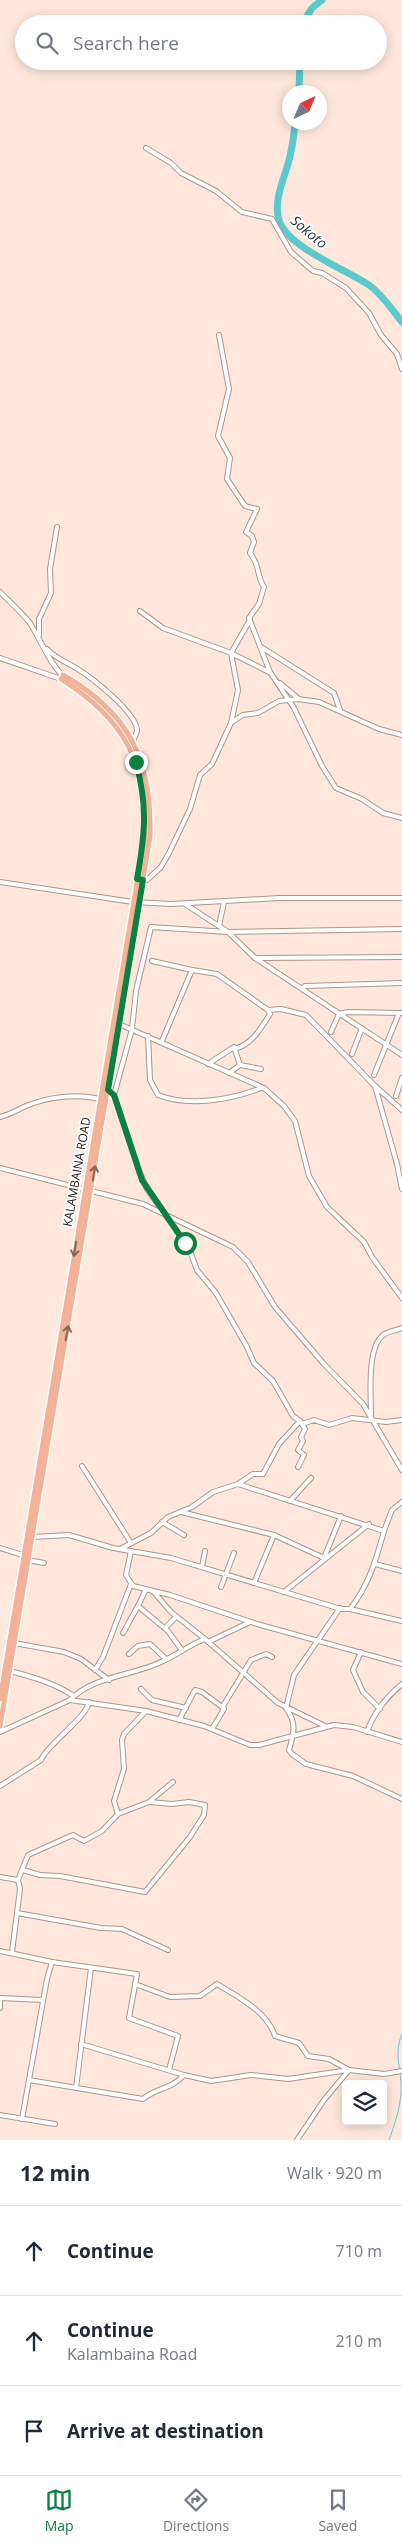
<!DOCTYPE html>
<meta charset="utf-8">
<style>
body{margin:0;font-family:"Open Sans",sans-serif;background:#f6f6f7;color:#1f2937}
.controls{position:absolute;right:15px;bottom:15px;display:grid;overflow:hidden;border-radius:5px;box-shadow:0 2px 12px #0003}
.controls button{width:45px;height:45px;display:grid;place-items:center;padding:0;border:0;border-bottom:1px solid #e0e1e3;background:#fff;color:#1f2937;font:25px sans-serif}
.compass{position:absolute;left:282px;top:85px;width:45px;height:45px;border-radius:50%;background:#fff;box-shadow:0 2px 12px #0003;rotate:44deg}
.stop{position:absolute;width:15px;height:15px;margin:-11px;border:4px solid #0b8043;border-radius:50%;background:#fff}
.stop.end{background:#0b8043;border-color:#fff;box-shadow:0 1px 5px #0008}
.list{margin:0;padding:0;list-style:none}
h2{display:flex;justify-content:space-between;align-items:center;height:65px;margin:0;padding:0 20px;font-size:21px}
h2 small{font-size:16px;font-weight:400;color:#747a83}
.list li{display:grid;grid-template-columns:32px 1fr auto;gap:15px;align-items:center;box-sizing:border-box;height:90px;padding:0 20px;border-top:1px solid #e0e1e3}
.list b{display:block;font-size:19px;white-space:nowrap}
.list p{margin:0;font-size:16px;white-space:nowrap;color:#747a83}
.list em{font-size:16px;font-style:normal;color:#747a83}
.icon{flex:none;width:28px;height:28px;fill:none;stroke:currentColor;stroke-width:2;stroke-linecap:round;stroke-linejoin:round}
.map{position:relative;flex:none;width:402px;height:2140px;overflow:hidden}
.search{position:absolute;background:#fff;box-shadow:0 2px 12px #0003;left:15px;right:15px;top:15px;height:55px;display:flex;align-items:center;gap:12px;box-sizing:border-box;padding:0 18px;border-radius:28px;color:#747a83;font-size:19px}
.sheet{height:335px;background:#fff}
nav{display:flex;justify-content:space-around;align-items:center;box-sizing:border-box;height:70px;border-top:1px solid #e0e1e3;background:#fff;font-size:14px;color:#747a83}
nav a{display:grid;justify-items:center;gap:2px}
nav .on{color:#0b8043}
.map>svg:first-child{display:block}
</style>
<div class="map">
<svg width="402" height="2140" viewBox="0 0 402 2140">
<rect width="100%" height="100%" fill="#ffe8db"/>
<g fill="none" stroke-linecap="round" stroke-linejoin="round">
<!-- stream -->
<path stroke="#5acacf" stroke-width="1" d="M389 2140C396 2121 402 2103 401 2083 400 2065 394 2052 402 2034"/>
<!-- river -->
<g stroke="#5acacf" stroke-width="7">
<polyline points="302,24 312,8 322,0"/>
<polyline points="299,92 300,61"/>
<path d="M295 122C294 136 292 150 288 164 283 181 275 198 278 216 282 246 346 269 369 285 383 295 392 310 402 322"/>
</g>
<!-- minor casing -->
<g stroke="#af9486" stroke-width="6">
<g id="minor">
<polyline points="146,148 171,163 181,173 216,191 242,212 272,219 291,252 313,271 322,273 346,288 369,313 381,335 397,354 402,369"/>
<path d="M219 335 229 389 218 436 230 458 227 479 245 506 257 509 246 532 252 536 254 542 250 553C261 567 256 575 264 587L259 604 249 618 270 672 294 708 322 766 336 788 362 799 383 813 402 818"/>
<path d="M0 592C10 602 21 612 30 623 39 637 52 668 63 675L61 679 0 658"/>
<polyline points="140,611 163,628 231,653 238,690 231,723 212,764 200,775 190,809 169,853 161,867 147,880 142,879"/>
<polyline points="250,620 231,653 269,672"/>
<polyline points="39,636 39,619 51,593 50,569 57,527"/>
<polyline points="261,647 334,693 340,710"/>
<path d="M47 649C55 658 66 662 76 668 91 677 136 712 137 730 137 733 134 738 133 741"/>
<polyline points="280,683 299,699"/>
<polyline points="232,722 243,715 258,713 279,701 298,699 319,702 379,729 402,735"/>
<polyline points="0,882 133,902 171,904 279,898 402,898"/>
<polyline points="185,904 228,932 402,929"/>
<polyline points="219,926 224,902"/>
<polyline points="255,958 402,957"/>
<polyline points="152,961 192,970"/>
<polyline points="302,989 305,986 402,983"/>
<polyline points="119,1024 264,1088 284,1106 295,1121 309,1176 327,1207 364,1242 372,1257 402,1298"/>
<polyline points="331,1032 339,1014 348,1012 402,1013"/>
<path d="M148 1036 150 1080 158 1095C189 1107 230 1100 261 1088"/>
<polyline points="162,1041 192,970 217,974 268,1010 281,1009 306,1015 375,1086 402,1110"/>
<path d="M234 1049C252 1045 261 1028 270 1014L268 1010"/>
<polyline points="352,1054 362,1028"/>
<polyline points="208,1064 234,1047 240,1065"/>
<polyline points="229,1073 240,1065 261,1069"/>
<polyline points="374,1075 399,1013"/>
<polyline points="375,1086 397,1164 402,1189"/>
<polyline points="108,1090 114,1095 140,1173 147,1189 189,1248 197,1270 216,1293 247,1347 254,1363 273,1381 293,1416 300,1421 279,1444 263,1474 253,1474 238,1484 213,1492 192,1507 168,1517 151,1533 120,1549"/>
<polyline points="114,1095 132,1029 136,991 151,927 228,932 255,958 402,1055"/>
<polyline points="396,1096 402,1078"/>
<path d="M0 1117C9 1115 17 1110 26 1106 48 1097 77 1093 100 1099"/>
<polyline points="0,1168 143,1204 233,1247 248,1262 275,1307 324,1364 363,1404 402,1470"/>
<path d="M371 1415C371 1396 367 1352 381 1337 386 1331 396 1331 402 1328"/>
<polyline points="300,1421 302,1424 314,1420 329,1425 352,1418 386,1422 402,1420"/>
<polyline points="82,1466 131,1543"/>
<polyline points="298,1467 304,1455 298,1450 303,1441 301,1437 305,1429 302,1424"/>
<path d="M238 1484 384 1531C376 1560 369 1585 350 1609"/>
<polyline points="290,1501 311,1478"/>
<polyline points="181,1512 274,1535 254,1583"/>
<polyline points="162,1522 184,1535"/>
<polyline points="384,1531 392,1510 402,1502"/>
<polyline points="274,1535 324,1558 341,1516"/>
<polyline points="32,1537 69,1535 113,1548 171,1558 341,1609 350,1609 402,1621"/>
<polyline points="0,1548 26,1556"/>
<polyline points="131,1551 126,1575 133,1586 170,1595 257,1624 402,1664"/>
<polyline points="28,1560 44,1563"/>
<polyline points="375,1564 402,1571"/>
<polyline points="202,1567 205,1551"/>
<polyline points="221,1587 234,1553"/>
<polyline points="146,1589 138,1606 168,1631 181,1649"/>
<polyline points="153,1591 171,1612 205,1639 278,1703 325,1726"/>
<polyline points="284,1592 369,1524"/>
<path d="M340 1608 294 1675 286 1708C297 1723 294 1733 289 1750L292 1754 306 1764 353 1776 402 1799"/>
<polyline points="165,1628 176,1617"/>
<polyline points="123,1633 138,1606"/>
<polyline points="208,1642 250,1622"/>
<polyline points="14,1643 64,1652 81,1659 109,1680"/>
<polyline points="361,1652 353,1670 363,1692 380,1709"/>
<polyline points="129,1654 138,1646 150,1644 166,1659"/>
<polyline points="95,1670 103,1657 131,1584"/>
<path d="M10 1671C33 1677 54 1683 74 1696"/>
<polyline points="141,1689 152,1700 186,1708"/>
<path d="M70 1700C93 1676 132 1676 161 1662 177 1655 189 1645 205 1639"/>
<polyline points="179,1720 195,1690 202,1692 222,1707"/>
<polyline points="212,1729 224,1709 223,1706 251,1660 266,1654 272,1657"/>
<polyline points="0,1732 70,1700 146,1711 204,1726 250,1745 259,1745 334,1725 353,1727 402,1742"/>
<path d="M367 1732C373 1714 387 1696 402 1684"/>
<path d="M0 1786 41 1760C46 1746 88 1716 89 1702"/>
<polyline points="118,1814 114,1801 124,1769 122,1740 124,1734 146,1711"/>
<polyline points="23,1870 40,1875 60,1876 145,1892 190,1837 204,1815 205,1805 189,1802 172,1804 149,1802"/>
<polyline points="0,1877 18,1880 28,1855 73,1835 84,1841 102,1831 118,1814 149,1802 173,1782"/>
<polyline points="17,1913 20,1889 18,1880"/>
<polyline points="0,1951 52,1962 137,1974 129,2018 178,2036 169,2070"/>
<polyline points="12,1952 17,1913 101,1928 122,1929 168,1950"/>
<path d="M135 1984 170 1997 200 1996 217 1984C238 1997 267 2011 275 2036L299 2043 308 2056 329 2059 349 2070 324 2100 297 2140"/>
<polyline points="0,2008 0,1998 43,2000"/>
<polyline points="81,2044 184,2075"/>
<path d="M29 2080 143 2099C157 2087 171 2090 184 2075L211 2081 251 2075 288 2079 349 2070 384 2074 402 2071"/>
<polyline points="76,2088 91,1968"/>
<polyline points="0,2115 55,2124"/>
<polyline points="22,2119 47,1979 52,1962"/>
</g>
</g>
<!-- major casing -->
<g stroke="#fff" stroke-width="8">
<g id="major">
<path d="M0 1699 145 836C147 761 124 719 61 679"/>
<path d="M0 1726 150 836C152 761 130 713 63 675"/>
</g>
</g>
<!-- minor -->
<use href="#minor" stroke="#fff" stroke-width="4"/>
<!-- major -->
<use href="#major" stroke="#f3b197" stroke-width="5"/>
</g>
<!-- one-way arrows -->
<defs><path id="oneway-shaft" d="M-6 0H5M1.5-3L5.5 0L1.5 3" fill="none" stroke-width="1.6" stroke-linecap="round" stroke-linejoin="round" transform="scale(1.25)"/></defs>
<g stroke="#8a6454">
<use href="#oneway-shaft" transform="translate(94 1173) rotate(-81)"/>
<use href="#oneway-shaft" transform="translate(75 1249) rotate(99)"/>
<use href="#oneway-shaft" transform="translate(67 1333) rotate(-80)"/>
</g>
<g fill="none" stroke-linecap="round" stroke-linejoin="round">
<!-- route -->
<path stroke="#0b8043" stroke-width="6" d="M136 762C148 807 145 834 137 879L143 880 108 1090 114 1095 142 1180 185 1243"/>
</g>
<g text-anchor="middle" stroke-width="4" stroke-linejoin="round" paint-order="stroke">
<!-- street labels -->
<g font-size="12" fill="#221812" stroke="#fff">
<text transform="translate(77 1172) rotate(-80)" y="4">KALAMBAINA ROAD</text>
</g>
<!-- water labels -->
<g font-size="14" font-style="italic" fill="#1a2f30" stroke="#fff">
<text transform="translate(309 232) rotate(40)" y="5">Sokoto</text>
</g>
</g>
</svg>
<div class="controls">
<button><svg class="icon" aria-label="layers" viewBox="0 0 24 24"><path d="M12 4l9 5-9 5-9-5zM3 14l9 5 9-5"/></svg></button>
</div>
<svg class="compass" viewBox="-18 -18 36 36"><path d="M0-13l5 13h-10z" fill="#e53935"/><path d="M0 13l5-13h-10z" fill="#747a83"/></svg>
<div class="stop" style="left:185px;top:1243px"></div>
<div class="stop end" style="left:136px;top:762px"></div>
<div class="search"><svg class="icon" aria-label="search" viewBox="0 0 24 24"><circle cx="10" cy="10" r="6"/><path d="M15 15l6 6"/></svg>Search here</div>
</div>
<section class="sheet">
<h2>12 min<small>Walk · 920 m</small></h2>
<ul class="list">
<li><svg class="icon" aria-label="ahead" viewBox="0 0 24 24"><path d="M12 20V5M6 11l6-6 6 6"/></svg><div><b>Continue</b></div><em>710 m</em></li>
<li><svg class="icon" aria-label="ahead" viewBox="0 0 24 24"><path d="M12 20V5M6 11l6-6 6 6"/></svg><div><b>Continue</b><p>Kalambaina Road</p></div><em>210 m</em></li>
<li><svg class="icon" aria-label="arrive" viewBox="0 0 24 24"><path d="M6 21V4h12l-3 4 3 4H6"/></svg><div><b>Arrive at destination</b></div></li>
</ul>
</section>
<nav>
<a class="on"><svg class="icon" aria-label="map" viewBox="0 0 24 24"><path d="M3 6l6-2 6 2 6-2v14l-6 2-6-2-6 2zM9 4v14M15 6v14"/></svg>Map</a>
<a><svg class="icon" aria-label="directions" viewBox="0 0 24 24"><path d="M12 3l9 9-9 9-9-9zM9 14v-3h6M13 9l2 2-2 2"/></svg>Directions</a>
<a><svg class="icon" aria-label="saved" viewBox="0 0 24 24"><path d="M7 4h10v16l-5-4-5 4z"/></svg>Saved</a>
</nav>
